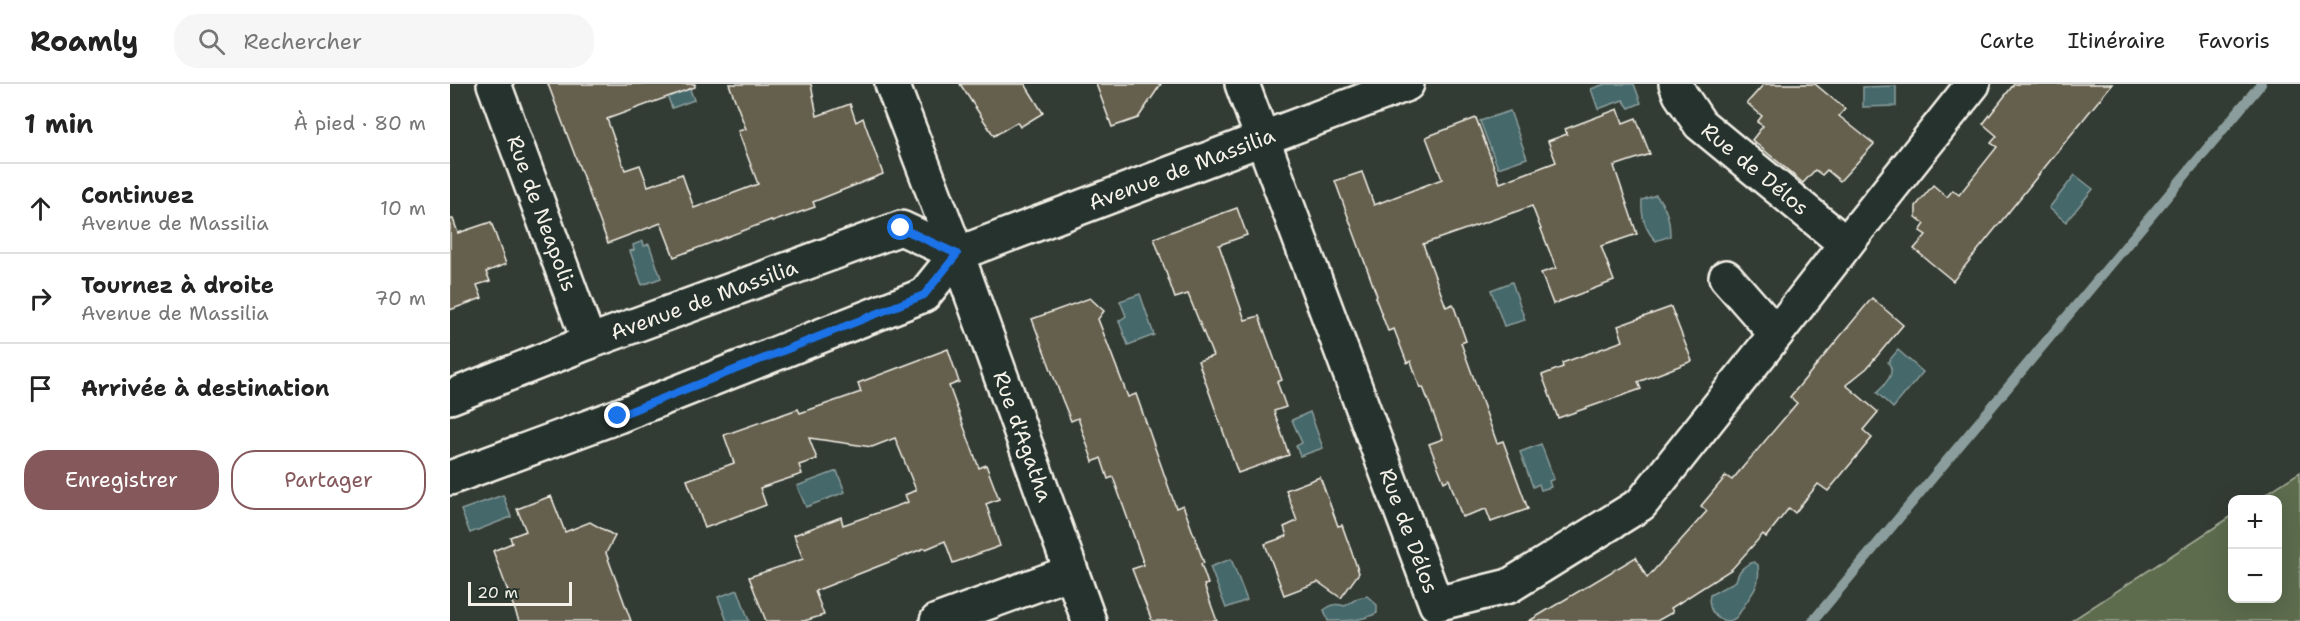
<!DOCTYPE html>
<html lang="fr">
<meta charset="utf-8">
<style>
body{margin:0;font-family:"Shantell Sans",sans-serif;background:#f6f6f6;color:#222}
.controls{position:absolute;right:18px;bottom:18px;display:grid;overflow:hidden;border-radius:12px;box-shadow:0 6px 24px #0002}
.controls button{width:54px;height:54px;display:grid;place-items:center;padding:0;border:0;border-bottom:2px solid #e0e0e0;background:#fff;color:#222;font:30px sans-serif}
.scale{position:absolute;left:18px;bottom:15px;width:104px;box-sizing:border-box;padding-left:6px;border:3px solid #f4f1e8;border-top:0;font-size:16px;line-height:21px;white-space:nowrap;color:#f4f1e8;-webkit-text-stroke:4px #26332d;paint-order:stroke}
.stop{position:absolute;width:18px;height:18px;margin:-14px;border:4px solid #1a73e8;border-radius:50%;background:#fff}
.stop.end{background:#1a73e8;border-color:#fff;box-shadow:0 2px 6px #0008}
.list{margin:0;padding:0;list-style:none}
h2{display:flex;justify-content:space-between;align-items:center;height:78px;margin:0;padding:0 24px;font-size:26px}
h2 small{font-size:20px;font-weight:400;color:#767676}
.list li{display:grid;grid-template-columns:39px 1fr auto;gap:18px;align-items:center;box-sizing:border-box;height:90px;padding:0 24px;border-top:2px solid #e0e0e0}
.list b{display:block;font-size:22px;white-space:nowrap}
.list p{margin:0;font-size:20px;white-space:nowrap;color:#767676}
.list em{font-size:20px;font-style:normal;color:#767676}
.actions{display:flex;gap:12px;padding:18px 24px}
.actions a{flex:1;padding:14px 0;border:2px solid #85585c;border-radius:24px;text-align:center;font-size:21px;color:#85585c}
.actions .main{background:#85585c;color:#fff}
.icon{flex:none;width:33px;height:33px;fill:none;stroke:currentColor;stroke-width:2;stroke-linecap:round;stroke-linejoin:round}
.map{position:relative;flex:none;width:1850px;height:537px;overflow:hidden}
header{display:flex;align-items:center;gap:36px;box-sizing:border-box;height:84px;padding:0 30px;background:#fff;border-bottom:2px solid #e0e0e0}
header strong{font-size:28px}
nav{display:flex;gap:33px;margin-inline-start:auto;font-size:21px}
.search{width:420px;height:54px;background:#f6f6f6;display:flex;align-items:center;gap:15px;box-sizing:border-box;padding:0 21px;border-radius:24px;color:#767676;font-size:22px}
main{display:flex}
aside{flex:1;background:#fff}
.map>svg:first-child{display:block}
</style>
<header>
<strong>Roamly</strong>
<div class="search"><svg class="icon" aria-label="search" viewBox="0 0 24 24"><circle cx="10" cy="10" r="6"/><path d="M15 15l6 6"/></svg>Rechercher</div>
<nav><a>Carte</a><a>Itinéraire</a><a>Favoris</a></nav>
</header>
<main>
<aside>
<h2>1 min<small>À pied · 80 m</small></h2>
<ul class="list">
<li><svg class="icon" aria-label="ahead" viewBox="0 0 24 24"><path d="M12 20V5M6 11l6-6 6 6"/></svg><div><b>Continuez</b><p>Avenue de Massilia</p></div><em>10 m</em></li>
<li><svg class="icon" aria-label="right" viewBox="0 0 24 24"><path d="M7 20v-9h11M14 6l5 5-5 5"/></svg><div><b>Tournez à droite</b><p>Avenue de Massilia</p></div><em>70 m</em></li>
<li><svg class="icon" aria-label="arrive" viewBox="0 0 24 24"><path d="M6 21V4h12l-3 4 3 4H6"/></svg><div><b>Arrivée à destination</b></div></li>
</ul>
<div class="actions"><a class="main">Enregistrer</a><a>Partager</a></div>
</aside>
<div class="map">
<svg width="1850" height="537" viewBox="0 0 1850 537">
<rect width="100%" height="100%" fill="#333c34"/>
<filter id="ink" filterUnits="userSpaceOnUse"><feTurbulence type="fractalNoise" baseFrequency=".0167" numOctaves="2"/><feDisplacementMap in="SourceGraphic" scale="12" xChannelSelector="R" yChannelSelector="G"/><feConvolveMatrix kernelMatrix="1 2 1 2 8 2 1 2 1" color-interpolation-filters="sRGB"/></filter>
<g filter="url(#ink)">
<!-- green -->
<polygon fill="#5c6c4e" stroke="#a8ae9b" stroke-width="1.5" points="1850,388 1850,537 1621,537 1782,432 1782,514 1828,514 1828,416 1808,415"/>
<!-- water -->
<g fill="#45676b" stroke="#8b9e9d" stroke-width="1.5">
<polygon points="213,0 238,0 244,16 222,24"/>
<polygon points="1155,0 1184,0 1191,19 1179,24 1173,16 1148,25 1141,5"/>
<polygon points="1446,2 1446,22 1413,23 1413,3"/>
<polygon points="1060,27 1077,74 1048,84 1030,37"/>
<polygon points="1625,91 1643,105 1616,138 1599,124"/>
<path d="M1206 111C1217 124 1220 136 1220 152L1206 157C1195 146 1191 131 1192 116Z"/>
<polygon points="193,157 194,162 199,160 211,194 192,201 180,167 184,166 183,161"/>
<polygon points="1062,198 1075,236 1054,242 1041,206"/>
<polygon points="690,210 704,251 678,261 669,237 676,232 670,217"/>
<path d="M1448 266 1473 288 1443 324 1427 309C1435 299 1447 290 1438 278Z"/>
<polygon points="860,328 873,364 850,372 846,362 852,359 842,336"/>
<polygon points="1091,360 1104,395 1099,397 1101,403 1091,406 1089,400 1083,403 1070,368"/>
<polygon points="387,387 395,408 356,423 347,402"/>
<polygon points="53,411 61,433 20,449 11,426"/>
<polygon points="781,475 797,516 776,524 760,483"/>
<path d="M1304 478 1308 481C1311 503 1302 508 1292 525 1289 530 1286 536 1279 537 1264 537 1257 523 1260 511L1286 497C1289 486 1293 482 1304 478Z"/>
<polygon points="288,506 299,537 277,537 268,513"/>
<path d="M917 512 927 521V529C911 537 896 537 878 537L874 526C882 520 887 519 895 522L908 514Z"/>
</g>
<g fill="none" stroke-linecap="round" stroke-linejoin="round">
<!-- stream -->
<polyline stroke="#8b9e9d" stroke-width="10" points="1363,537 1811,0"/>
</g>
<!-- building -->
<g fill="#655f4e" stroke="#f4f1e8" stroke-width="1.5">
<polygon points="98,0 245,0 245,3 157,35 175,86 190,81 198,102 232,90 244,124 308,100 288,47 296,45 279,0 361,0 367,32 400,20 406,38 413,34 433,90 363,118 365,123 322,138 321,136 224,173 211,139 158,159"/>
<polygon points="510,0 575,0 593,29 570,43 567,38 544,52"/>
<polygon points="646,0 711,0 688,34 662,43"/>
<polygon points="1314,0 1365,0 1395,25 1389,32 1424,60 1390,97 1377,86 1372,91 1365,86 1353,99 1302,56 1313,42 1307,38 1312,32 1297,19"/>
<polygon points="1564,0 1662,0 1503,197 1464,165 1476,151 1470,147 1475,140 1466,133 1466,122 1483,101 1497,113 1503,106 1509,111 1547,63 1541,59 1547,52 1533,40"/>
<polygon points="1168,25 1173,39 1186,34 1200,70 1164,82 1187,150 1151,162 1164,197 1103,220 1091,189 1106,184 1082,122 973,160 996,223 1003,220 1016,257 1011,259 1047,359 1053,357 1078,425 1041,438 1036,425 1012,433 999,395 994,398 979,360 993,355 973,303 970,304 961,277 957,279 944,245 938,247 925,213 927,212 885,97 912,88 924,121 992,95 976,53 1026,34 1050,99 1106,78 1098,57 1117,50 1115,45"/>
<polygon points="787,124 797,151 769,161 795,236 809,232 832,296 827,298 836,323 824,327 839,371 788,389 748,277 763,272 738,210 725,214 704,154"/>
<polygon points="0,135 3,135 8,149 41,138 56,180 36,188 40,197 27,201 32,214 0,226"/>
<polygon points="640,214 654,227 648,235 678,313 686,310 726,424 733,421 754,479 751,480 758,500 754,501 767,537 702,537 682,485 694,481 663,393 658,395 651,374 643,378 628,334 621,337 612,315 582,235"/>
<polygon points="1422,214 1453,241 1417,284 1396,301 1428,328 1413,346 1422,354 1378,407 1368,400 1345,429 1339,424 1316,453 1313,450 1282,485 1221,524 1223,528 1207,537 1079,537 1186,473 1197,494 1257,427 1251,422 1276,392 1282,396 1347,319 1340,313"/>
<polygon points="1221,223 1242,277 1188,298 1191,305 1108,334 1092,291 1113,283 1112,279 1173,257 1168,242"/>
<polygon points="498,265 509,298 499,302 529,384 536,381 549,415 536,420 550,462 503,479 495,457 476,465 475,464 365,507 374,531 354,537 316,537 299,493 353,475 344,451 391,433 393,441 458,418 455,411 466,406 445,354 422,363 359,354 367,375 349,381 352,390 310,404 316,421 255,444 237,396 284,379 274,351 348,325 350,329 411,308 408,299"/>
<polygon points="870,393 888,442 892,441 909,489 891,514 868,498 834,511 815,460 837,452 834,443 847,437 836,406"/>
<polygon points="101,412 115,448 140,438 165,452 156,469 181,537 69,537 43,467 62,459 60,453 76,447 67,425"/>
</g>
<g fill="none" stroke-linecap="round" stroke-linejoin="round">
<!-- minor casing -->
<g stroke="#f4f1e8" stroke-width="38">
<g id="minor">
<path id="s1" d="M44 0 139 258"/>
<path id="s2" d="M442 0 507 170 639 537"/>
<path id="s3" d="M792 0 986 520 1059 502 1191 420 1326 250 1276 193"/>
<path id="s4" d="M1226 0 1230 10 1250 40 1396 160 1326 250"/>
<polyline points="1396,160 1523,0"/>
<path id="s5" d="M0 313 139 258 451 144 507 170"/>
<path id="s6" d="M0 394 168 332 474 211 507 170 957 0"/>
<polyline points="487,537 621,488"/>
</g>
</g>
<!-- minor -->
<use href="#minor" stroke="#26332d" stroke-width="33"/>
</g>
</g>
<g fill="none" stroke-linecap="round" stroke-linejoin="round" filter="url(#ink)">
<!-- route -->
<polyline stroke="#1a73e8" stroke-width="8" points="168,332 474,211 507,170 451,144"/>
</g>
<g text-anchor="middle" stroke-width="4.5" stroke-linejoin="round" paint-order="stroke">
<!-- street labels -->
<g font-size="21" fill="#f4f1e8" stroke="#26332d">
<text dy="7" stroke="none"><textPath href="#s4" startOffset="118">Rue de Délos</textPath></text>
<text dy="7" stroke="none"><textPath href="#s6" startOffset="801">Avenue de Massilia</textPath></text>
<text dy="7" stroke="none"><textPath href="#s1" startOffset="138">Rue de Neapolis</textPath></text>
<text dy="7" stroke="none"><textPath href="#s5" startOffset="272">Avenue de Massilia</textPath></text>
<text dy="7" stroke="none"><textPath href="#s2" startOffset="376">Rue d'Agatha</textPath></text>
<text dy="7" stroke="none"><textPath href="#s3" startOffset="477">Rue de Délos</textPath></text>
</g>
</g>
</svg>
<div class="controls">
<button>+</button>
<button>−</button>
</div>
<div class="scale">20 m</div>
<div class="stop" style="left:451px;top:144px"></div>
<div class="stop end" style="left:168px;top:332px"></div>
</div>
</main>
